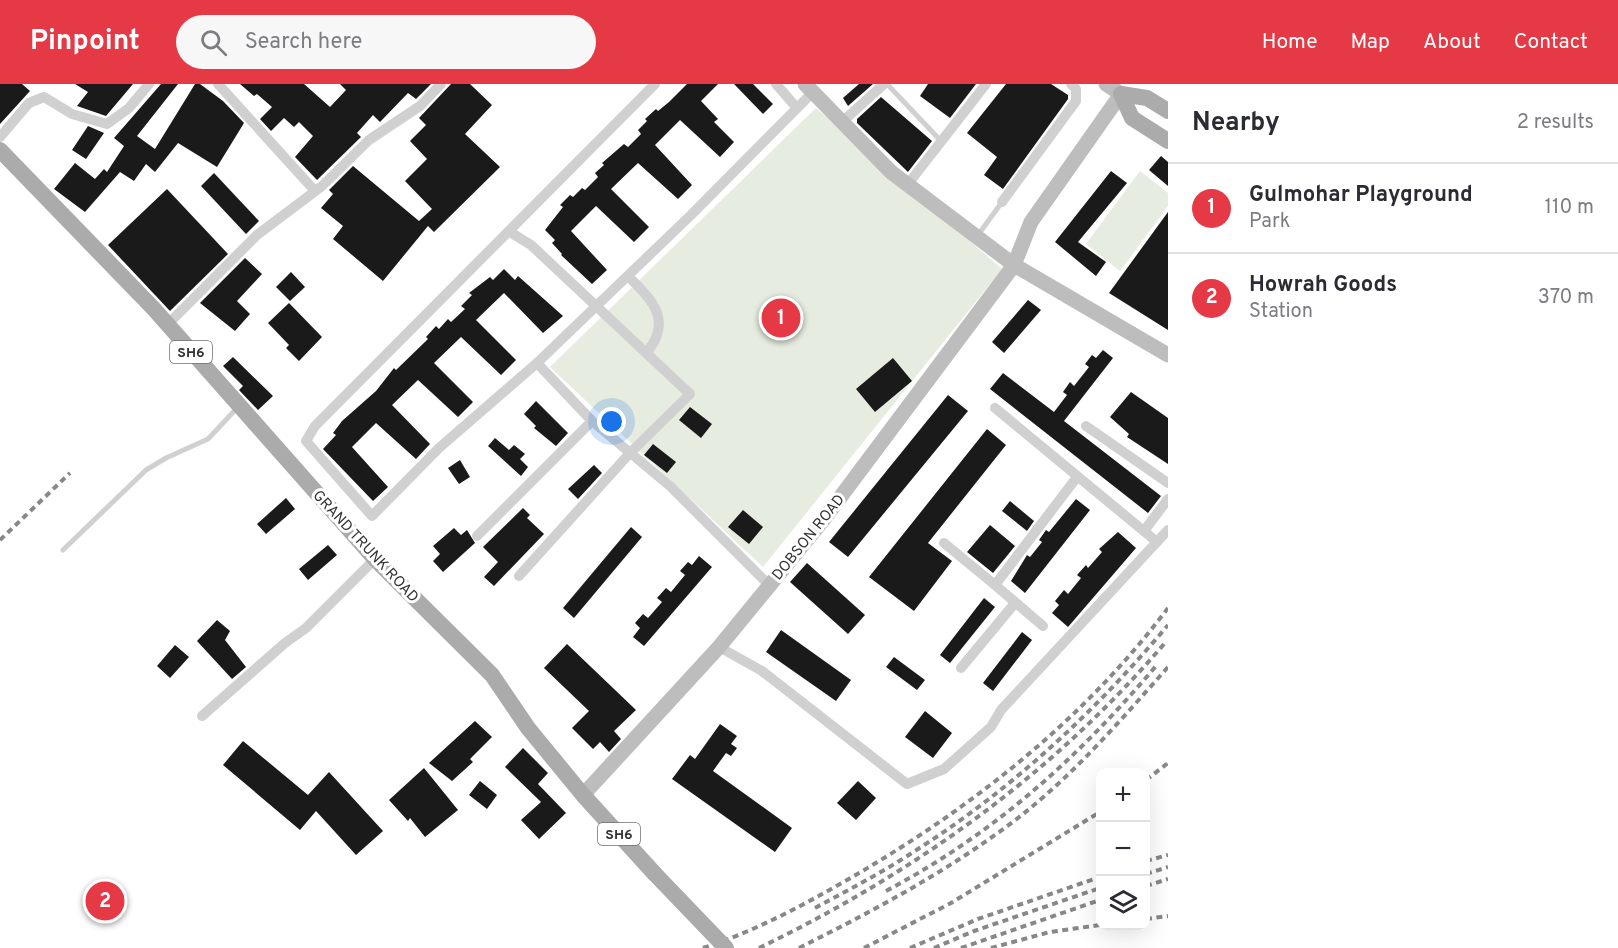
<!DOCTYPE html>
<meta charset="utf-8">
<style>
body{margin:0;font-family:Overpass,sans-serif;background:#f7f7f7;color:#2b2b33}
.controls{position:absolute;right:18px;bottom:18px;display:grid;overflow:hidden;border-radius:12px;box-shadow:0 6px 24px #0002}
.controls button{width:54px;height:54px;display:grid;place-items:center;padding:0;border:0;border-bottom:2px solid #e1e1e2;background:#fff;color:#2b2b33;font:30px sans-serif}
.you{position:absolute;left:612px;top:338px;width:21px;height:21px;margin:-15px;border:4px solid #fff;border-radius:50%;background:#1a73e8;box-shadow:0 0 0 9px #1a73e833}
.badge{display:grid;place-items:center;width:39px;height:39px;border-radius:50%;background:#e63946;color:#fff;font-size:20px;font-weight:700}
.pin{position:absolute;translate:-50% -50%;border:3px solid #fff;box-shadow:0 2px 6px #0006}
.list{margin:0;padding:0;list-style:none}
h2{display:flex;justify-content:space-between;align-items:center;height:78px;margin:0;padding:0 24px;font-size:26px}
h2 small{font-size:20px;font-weight:400;color:#7c7c81}
.list li{display:grid;grid-template-columns:39px 1fr auto;gap:18px;align-items:center;box-sizing:border-box;height:90px;padding:0 24px;border-top:2px solid #e1e1e2}
.list b{display:block;font-size:22px;white-space:nowrap}
.list p{margin:0;font-size:20px;white-space:nowrap;color:#7c7c81}
.list em{font-size:20px;font-style:normal;color:#7c7c81}
.icon{flex:none;width:33px;height:33px;fill:none;stroke:currentColor;stroke-width:2;stroke-linecap:round;stroke-linejoin:round}
.map{position:relative;flex:none;width:1168px;height:864px;overflow:hidden}
header{display:flex;align-items:center;gap:36px;box-sizing:border-box;height:84px;padding:0 30px;background:#e63946;color:#fff}
header strong{font-size:28px}
nav{display:flex;gap:33px;margin-inline-start:auto;font-size:21px}
.search{width:420px;height:54px;background:#f7f7f7;display:flex;align-items:center;gap:15px;box-sizing:border-box;padding:0 21px;border-radius:33px;color:#7c7c81;font-size:22px}
main{display:flex}
aside{flex:1;background:#fff}
.map>svg:first-child{display:block}
</style>
<header>
<strong>Pinpoint</strong>
<div class="search"><svg class="icon" aria-label="search" viewBox="0 0 24 24"><circle cx="10" cy="10" r="6"/><path d="M15 15l6 6"/></svg>Search here</div>
<nav><a>Home</a><a>Map</a><a>About</a><a>Contact</a></nav>
</header>
<main>
<div class="map">
<svg width="1168" height="864" viewBox="0 0 1168 864">
<rect width="100%" height="100%" fill="#fff"/>
<!-- green -->
<g fill="#e6ecdf">
<polygon points="816,24 1002,185 763,483 550,283"/>
<polygon points="1140,87 1168,109 1168,122 1120,187 1086,160"/>
</g>
<!-- building -->
<g fill="#1a1a1a">
<polygon points="0,0 22,0 30,7 0,40"/>
<polygon points="75,0 133,0 106,32 77,22 88,8"/>
<polygon points="161,0 178,0 137,52 155,65 195,0 200,0 223,17 244,39 217,83 178,59 155,88 146,80 134,97 120,88 85,128 54,105 75,79 95,95 104,85 107,88 124,62 114,54"/>
<polygon points="240,0 304,0 330,23 346,6 340,0 431,0 416,15 408,9 380,38 373,31 357,49 361,53 317,96 295,73 313,52 299,38 294,43 284,34 271,47 260,35 272,23 257,10 254,12"/>
<polygon points="451,0 470,0 492,21 465,50 500,83 434,148 428,142 383,197 333,155 343,142 321,124 333,110 329,106 353,82 419,137 432,125 405,97 427,75 410,57 426,41 419,34"/>
<polygon points="687,0 718,0 701,17 718,35 714,38 734,58 720,73 680,36 655,61 692,101 678,115 638,79 611,105 649,143 634,158 596,122 571,147 607,186 592,200 561,171 562,170 552,159 555,156 545,146 563,123 560,121 570,111 573,113 582,104 585,106 598,93 595,89 604,81 602,79 624,60 628,63 641,50 638,46 647,37 645,35 656,25 658,27 669,18"/>
<polygon points="734,0 753,0 773,20 763,30"/>
<polygon points="859,0 873,0 848,22 843,14"/>
<polygon points="928,0 976,0 950,34 920,12"/>
<polygon points="1006,0 1051,0 1068,11 1068,15 1003,105 984,91 997,73 967,49"/>
<polygon points="881,13 932,57 908,88 857,39 857,35"/>
<polygon points="88,42 104,49 86,75 72,66"/>
<polygon points="1161,72 1168,78 1168,102 1149,86"/>
<polygon points="1111,87 1127,99 1078,158 1106,178 1096,192 1055,158"/>
<polygon points="214,89 259,137 246,150 201,102"/>
<polygon points="167,105 228,170 170,227 108,161"/>
<polygon points="1168,128 1168,246 1109,209"/>
<polygon points="245,174 262,190 237,217 250,230 235,247 200,219"/>
<polygon points="504,185 515,196 518,192 563,232 543,249 504,209 476,236 516,276 501,291 461,253 434,279 473,318 458,333 418,296 392,321 430,360 416,375 376,339 352,363 388,403 373,417 323,365 336,351 333,349 342,337 376,307 394,284 396,286 428,255 426,253 436,242 439,245 448,235 451,238 465,225 461,222 472,211 469,209 490,193 493,196"/>
<polygon points="291,188 305,203 290,217 276,203"/>
<polygon points="1028,216 1041,226 1004,269 992,258"/>
<polygon points="289,219 322,253 299,277 286,264 289,261 268,239"/>
<polygon points="1103,266 1113,274 1064,337 1161,412 1148,429 990,305 1003,289 1054,328 1067,311 1063,308 1070,298 1074,302 1089,283 1085,280 1092,271 1096,274"/>
<polygon points="233,273 273,312 258,326 239,306 243,302 223,282"/>
<polygon points="893,274 912,297 875,328 856,305"/>
<polygon points="1131,308 1168,334 1168,380 1127,353 1129,350 1110,333"/>
<polygon points="948,311 968,327 848,473 829,458"/>
<polygon points="536,317 568,349 556,362 534,344 536,342 524,330"/>
<polygon points="690,323 712,340 701,354 679,336"/>
<polygon points="987,345 1006,361 928,459 952,477 914,527 869,493"/>
<polygon points="495,354 509,366 514,361 525,370 520,375 528,383 521,392 488,362"/>
<polygon points="653,360 676,378 667,389 644,371"/>
<polygon points="460,376 470,393 459,400 448,384"/>
<polygon points="594,381 602,389 578,415 568,405"/>
<polygon points="286,414 295,425 266,450 257,440"/>
<polygon points="1076,415 1090,426 1025,509 1011,497 1027,471 1030,473 1042,458 1039,456 1046,446 1049,448"/>
<polygon points="1010,417 1034,437 1027,447 1002,427"/>
<polygon points="523,424 530,431 527,434 544,450 494,502 484,493 498,478 483,463"/>
<polygon points="743,426 763,443 749,460 728,443"/>
<polygon points="990,441 1015,462 993,489 967,468"/>
<polygon points="631,443 642,453 574,534 563,524"/>
<polygon points="454,444 461,451 467,446 475,459 443,488 433,477 440,470 433,462"/>
<polygon points="1118,448 1136,464 1068,543 1052,529 1059,521 1055,517 1064,506 1068,510 1081,494 1077,491 1086,481 1088,484 1102,468 1099,465"/>
<polygon points="328,461 337,471 308,496 299,485"/>
<polygon points="699,472 712,483 644,562 633,553 640,544 635,539 643,530 648,534 662,518 657,514 666,504 671,508 685,491 680,487 688,478 692,481"/>
<polygon points="807,479 865,531 848,550 790,498"/>
<polygon points="984,514 995,523 950,579 940,571"/>
<polygon points="217,536 230,547 225,556 246,583 232,595 197,557"/>
<polygon points="781,546 851,596 836,617 766,568"/>
<polygon points="1022,548 1032,556 993,607 983,599"/>
<polygon points="567,560 636,626 614,647 621,655 609,668 600,658 593,665 572,644 589,627 544,584"/>
<polygon points="175,561 189,573 170,594 157,582"/>
<polygon points="894,573 925,596 917,606 886,583"/>
<polygon points="925,627 952,649 933,674 905,653"/>
<polygon points="475,637 492,653 470,675 473,678 452,697 429,679"/>
<polygon points="720,640 737,652 731,660 737,664 731,672 726,669 713,687 792,744 775,768 672,695 690,671 695,675"/>
<polygon points="243,657 308,711 329,688 383,747 356,771 316,727 300,746 223,681"/>
<polygon points="523,664 548,689 538,700 566,729 539,755 521,736 541,718 505,683"/>
<polygon points="424,684 458,726 425,753 410,734 408,737 389,716"/>
<polygon points="480,697 497,711 487,725 469,711"/>
<polygon points="858,697 876,714 856,736 837,719"/>
</g>
<g fill="none" stroke-linecap="round" stroke-linejoin="round">
<!-- lane -->
<g stroke="#d0d0d0" stroke-width="5">
<polyline points="887,0 941,57"/>
<polyline points="978,151 1002,118"/>
<polyline points="63,466 146,386 166,374 208,355 238,323"/>
</g>
<!-- street -->
<g stroke="#d0d0d0" stroke-width="10">
<polyline points="218,0 315,107"/>
<polyline points="655,0 315,342 306,357 372,432 439,364 537,279 691,131 813,8"/>
<polyline points="776,0 796,23"/>
<polyline points="842,38 884,0"/>
<polyline points="0,53 29,19 44,13 72,30 107,40 129,24 149,0"/>
<polyline points="908,100 986,0"/>
<polyline points="1002,118 1076,17 1076,5 1071,0"/>
<polyline points="510,148 531,161 690,310 629,370 519,492"/>
<path d="M628 192C652 216 673 236 647 268"/>
<polyline points="167,241 257,151 322,102 369,56 420,22 441,0"/>
<polyline points="537,279 592,337 670,402 769,501"/>
<polyline points="995,324 1157,458"/>
<polyline points="1086,342 1168,399"/>
<polyline points="1144,447 1168,415"/>
<polyline points="477,452 592,337"/>
<polyline points="944,459 995,501 1077,393"/>
<polyline points="995,501 1043,542"/>
<polyline points="719,563 762,587 907,700 944,685 991,643 1001,626 1168,446"/>
<polyline points="961,584 1015,519"/>
<polyline points="202,632 285,559 306,544 375,475"/>
</g>
<!-- secondary -->
<g stroke="#bdbdbd" stroke-width="15">
<polyline points="805,0 891,88 1014,181 1168,271"/>
<polyline points="583,711 719,563 824,435 1014,181 1031,138 1121,10 1106,0"/>
</g>
<!-- primary -->
<g stroke="#ababab" stroke-width="16">
<polyline points="1121,10 1132,34 1168,57"/>
<polyline points="1121,10 1147,14 1168,27"/>
<polyline points="0,66 154,225 375,475 492,591 528,644 583,711 654,789"/>
</g>
<!-- rail -->
<g stroke="#888" stroke-width="4" stroke-dasharray="6 4.5" stroke-linecap="butt">
<polyline points="0,456 70,389"/>
<polyline points="1146,696 1168,679"/>
<polyline points="1146,777 1168,771"/>
<polyline points="1146,790 1168,783"/>
<polyline points="1146,802 1168,795"/>
<path d="M886 807C995 749 1077 675 1156 582"/>
<path d="M815 824C850 805 885 787 918 765 1012 705 1096 627 1168 541"/>
<polyline points="1146,835 1168,832"/>
<path d="M703 864C755 847 800 823 847 796 969 726 1083 637 1168 524"/>
<path d="M759 864C914 789 1052 691 1164 560"/>
<path d="M799 864C873 827 948 787 1014 737 1072 693 1120 637 1168 583"/>
<polyline points="864,864 951,819 1100,728"/>
<polyline points="910,864 978,835 1100,793"/>
<polyline points="934,864 974,847 1100,804"/>
<polyline points="961,864 1100,816"/>
<polyline points="991,864 1050,848 1100,841"/>
</g>
<!-- primary-bridge -->
<polyline stroke="#ababab" stroke-width="16" points="654,789 726,864"/>
</g>
<g text-anchor="middle" stroke-width="6" stroke-linejoin="round" paint-order="stroke">
<!-- shield labels -->
<g fill="#fff" stroke="#707070" stroke-width="1.5">
<rect x="170" y="257" width="42" height="22" rx="4.5"/>
<rect x="598" y="739" width="42" height="22" rx="4.5"/>
</g>
<g font-size="14" font-weight="bold" fill="#333">
<text x="191" y="273">SH6</text>
<text x="619" y="755">SH6</text>
</g>
<!-- street labels -->
<g font-size="15" fill="#333" stroke="#fff">
<text transform="translate(808 453) rotate(-51)" y="5">DOBSON ROAD</text>
<text transform="translate(366 462) rotate(47)" y="5">GRAND TRUNK ROAD</text>
</g>
</g>
</svg>
<div class="controls">
<button>+</button>
<button>−</button>
<button><svg class="icon" aria-label="layers" viewBox="0 0 24 24"><path d="M12 4l9 5-9 5-9-5zM3 14l9 5 9-5"/></svg></button>
</div>
<div class="you"></div>
<div class="pin badge" style="left:781px;top:234px">1</div>
<div class="pin badge" style="left:105px;top:817px">2</div>
</div>
<aside>
<h2>Nearby<small>2 results</small></h2>
<ul class="list">
<li><span class="badge">1</span><div><b>Gulmohar Playground</b><p>Park</p></div><em>110 m</em></li>
<li><span class="badge">2</span><div><b>Howrah Goods</b><p>Station</p></div><em>370 m</em></li>
</ul>
</aside>
</main>
